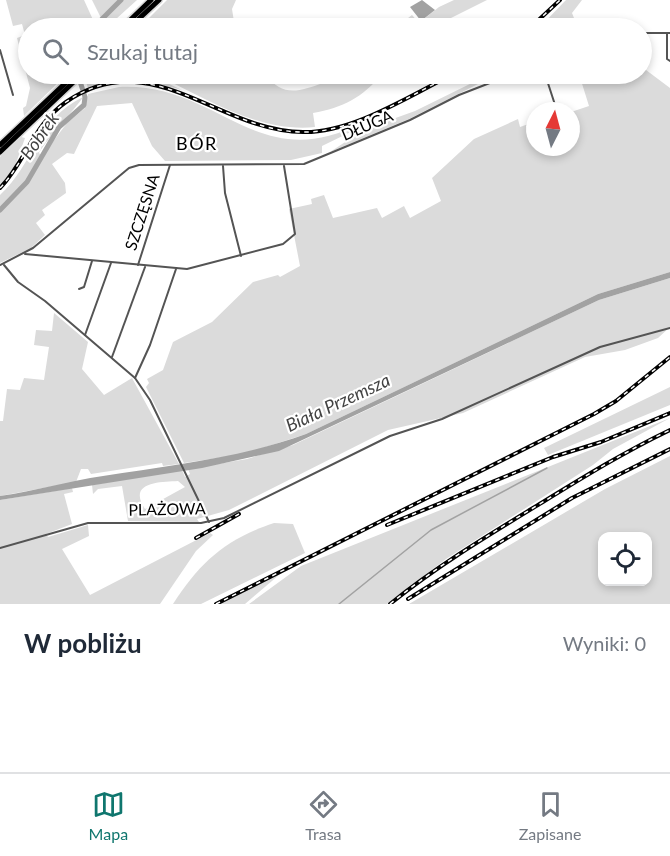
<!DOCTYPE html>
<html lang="pl">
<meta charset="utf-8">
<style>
body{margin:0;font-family:Lato,sans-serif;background:#f2f2f3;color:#1f2937}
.controls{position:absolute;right:18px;bottom:18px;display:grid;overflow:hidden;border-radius:12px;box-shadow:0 3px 9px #0003}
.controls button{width:54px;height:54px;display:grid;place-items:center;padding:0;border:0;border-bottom:2px solid #e0e1e3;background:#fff;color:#1f2937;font:30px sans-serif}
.compass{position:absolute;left:526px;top:102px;width:54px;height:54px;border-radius:50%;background:#fff;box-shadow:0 3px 9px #0003;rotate:6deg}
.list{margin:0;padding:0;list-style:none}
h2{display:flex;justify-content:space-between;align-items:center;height:78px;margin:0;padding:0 24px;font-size:26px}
h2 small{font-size:20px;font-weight:400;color:#747a83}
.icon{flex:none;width:33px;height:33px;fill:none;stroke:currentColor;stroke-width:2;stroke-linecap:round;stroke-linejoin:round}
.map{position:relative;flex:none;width:670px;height:604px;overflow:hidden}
.search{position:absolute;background:#fff;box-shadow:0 3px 9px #0003;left:18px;right:18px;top:18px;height:66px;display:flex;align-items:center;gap:15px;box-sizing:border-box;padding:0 21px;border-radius:33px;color:#747a83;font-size:22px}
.sheet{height:168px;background:#fff}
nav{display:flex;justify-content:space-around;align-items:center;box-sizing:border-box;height:84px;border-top:2px solid #e0e1e3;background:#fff;font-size:16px;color:#747a83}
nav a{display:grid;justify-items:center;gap:3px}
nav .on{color:#0f766e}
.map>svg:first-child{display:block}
</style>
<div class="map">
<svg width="670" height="604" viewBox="0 0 670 604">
<rect width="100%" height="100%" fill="#fff"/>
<!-- green -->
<g fill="#dbdbdb" fill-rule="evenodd">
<polygon points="6,0 84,0 94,22 87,28 28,28 28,74 67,74 24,116 23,108 26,106 30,88 17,38 25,35 22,24 13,26"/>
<polygon points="92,0 137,0 116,19 113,28 106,28"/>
<polygon points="167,0 236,0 232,9 235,28 139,28"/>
<polygon points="454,0 487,0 431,28 395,28 412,15 419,23 439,7"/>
<polygon points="566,0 582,0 572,13 578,28 539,28"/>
<polygon points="642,67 670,88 670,272 598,294 306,434 244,454 184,463 146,387 149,383 147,379 163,370 173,342 212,322 253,282 278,275 280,277 300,266 289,209 312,204 311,199 324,195 333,218 377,208 382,218 404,206 410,218 441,201 432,178 474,139 518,119 520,127 534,122 535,147 571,147 571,112 589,106 579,74 642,74"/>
<path d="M88 74H148L182 90C150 81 120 77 88 88L85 79Z"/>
<path d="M154 74H265C282 97 298 92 323 83 327 81 330 76 334 74 346 69 369 73 382 74 363 97 343 108 313 113L315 127C258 133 204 97 154 74Z"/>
<polygon points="478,80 478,84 409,119 330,152 365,129 415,111"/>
<path d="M119 87C219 82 256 177 362 123L363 126 322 146V153L291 160 165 161 152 146 132 103 97 106 74 154 67 153 52 164 65 183 66 193 42 210 45 215 36 223 45 235 31 248 0 263V195C34 164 37 119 83 97 82 101 46 140 39 153L42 156 67 123 85 108 88 94Z"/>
<polygon points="21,137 25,138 15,166 0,186 0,157"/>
<path d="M670 278V327L658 338 625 350 585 357 463 413 388 430 229 510 197 519 199 522 128 521 122 486 98 489 93 494 92 485 182 470 185 477 190 474 188 469 247 459 293 445 599 300ZM178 481 185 487 145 509C127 482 160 482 178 481Z"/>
<polygon points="54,313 88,342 82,369 104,395 132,378 179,464 163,466 162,463 91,474 88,469 81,469 76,482 0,496 0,421 3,421 7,389 20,390 24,378 44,380 49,347 34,345 36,330 52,331"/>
<polygon points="670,387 670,405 548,455 544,448"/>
<polygon points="670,418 613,449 593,465 446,559 387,604 249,604 301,566"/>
<path d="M670 456V604H409L605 489ZM648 536V582H602V536Z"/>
<polygon points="72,488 73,492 64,494 72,524 46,534 48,537 88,525 89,536 62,549 90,595 210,533 213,535 196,551 160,604 0,604 0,500"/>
<path d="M274 523 293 524 305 553 201 604H173C200 562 226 539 274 523Z"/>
<polygon points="286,569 245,604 219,604"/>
</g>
<!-- water -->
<g fill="#a2a2a2">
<polygon points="422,0 435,10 421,21 410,7"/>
<path d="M670 272V278L599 300 279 451 202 468 0 500V496C35 491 69 481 103 476 172 465 240 458 306 434L598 294Z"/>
</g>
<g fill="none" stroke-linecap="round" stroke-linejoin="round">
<!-- stream -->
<polyline stroke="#a2a2a2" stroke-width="1.5" points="339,604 431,530 547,468"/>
<!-- river -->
<g stroke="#a2a2a2" stroke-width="5">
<polyline points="93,28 121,0"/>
<polyline points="0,210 27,182 59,127 84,105 85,97 78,75"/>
</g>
<!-- highway casing -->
<g stroke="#dbdbdb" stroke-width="8">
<g id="highway">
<polyline points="122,28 151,0"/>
<polyline points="129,28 159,0"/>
<polyline points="0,145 75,74"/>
<polyline points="0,152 82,74"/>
</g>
</g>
<!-- street -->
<g stroke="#545454" stroke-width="2">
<polyline points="642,33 670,33"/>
<polyline points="667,33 667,59 670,61"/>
<polyline points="0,50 13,95"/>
<polyline points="545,74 557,111"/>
<polyline points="223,166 225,193 241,256"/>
<polyline points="25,254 187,269 283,244 295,234 284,166"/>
<polyline points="0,265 33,248 129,168 139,165 304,164 410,120 459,95 513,74"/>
<polyline points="4,265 18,282 45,301 135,378 150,400 209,522"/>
<polyline points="138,265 170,165"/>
<polyline points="79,289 84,287 92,261"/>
<polyline points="85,335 111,263"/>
<polyline points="112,357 145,267"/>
<polyline points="135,378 150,345 176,269"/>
<polyline points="0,548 88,523 201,523 224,518 390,436 442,419 600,347 670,328"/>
</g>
<!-- highway -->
<use href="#highway" stroke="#000" stroke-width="5"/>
<!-- rail casing -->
<g stroke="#000" stroke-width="4">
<g id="rail">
<polyline points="530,28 560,0"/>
<path d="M0 188C26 161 33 125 66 102 152 43 219 132 303 132 353 133 410 95 454 74"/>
<polyline points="387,525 553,457 601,442 670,413"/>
<polyline points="196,538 239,514"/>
<polyline points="408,599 572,498 670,449"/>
<polyline points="216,604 594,414 616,401 670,357"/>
<path d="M390 604C437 566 487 536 538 505 582 478 624 452 670 430"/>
</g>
</g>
<!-- rail -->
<use href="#rail" stroke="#fff" stroke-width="1.5" stroke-dasharray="4.5" stroke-linecap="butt"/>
</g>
<g text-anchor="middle" stroke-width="4.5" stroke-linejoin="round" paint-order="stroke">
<!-- street labels -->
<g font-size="16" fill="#000" stroke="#fff">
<text transform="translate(367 125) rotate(-23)" y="6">DŁUGA</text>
<text transform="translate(142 212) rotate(-72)" y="6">SZCZĘSNA</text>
<text transform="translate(167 509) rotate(-1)" y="6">PLAŻOWA</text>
</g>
<!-- water labels -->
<g font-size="18" font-style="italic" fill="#434343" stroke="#fff">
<text transform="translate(40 136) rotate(-55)" y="6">Bobrek</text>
<text transform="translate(338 403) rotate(-25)" y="6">Biała Przemsza</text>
</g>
<!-- neighbourhood labels -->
<g font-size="18" letter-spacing="1.5" fill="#000" stroke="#fff">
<text x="197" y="150">BÓR</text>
</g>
</g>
</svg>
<div class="controls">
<button><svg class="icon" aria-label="locate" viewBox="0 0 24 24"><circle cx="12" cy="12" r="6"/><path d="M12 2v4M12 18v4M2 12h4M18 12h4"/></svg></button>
</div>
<svg class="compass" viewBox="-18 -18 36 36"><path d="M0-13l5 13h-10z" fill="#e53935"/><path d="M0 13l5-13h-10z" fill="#747a83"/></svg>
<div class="search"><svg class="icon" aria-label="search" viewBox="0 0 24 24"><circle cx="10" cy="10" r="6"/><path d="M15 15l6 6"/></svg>Szukaj tutaj</div>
</div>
<section class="sheet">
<h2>W pobliżu<small>Wyniki: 0</small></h2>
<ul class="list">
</ul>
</section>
<nav>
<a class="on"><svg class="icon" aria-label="map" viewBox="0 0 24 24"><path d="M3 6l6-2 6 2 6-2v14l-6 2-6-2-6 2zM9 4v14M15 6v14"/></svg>Mapa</a>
<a><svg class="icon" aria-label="directions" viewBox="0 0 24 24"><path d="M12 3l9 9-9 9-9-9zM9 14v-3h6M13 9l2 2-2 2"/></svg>Trasa</a>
<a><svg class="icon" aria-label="saved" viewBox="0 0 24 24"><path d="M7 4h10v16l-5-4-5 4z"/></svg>Zapisane</a>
</nav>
